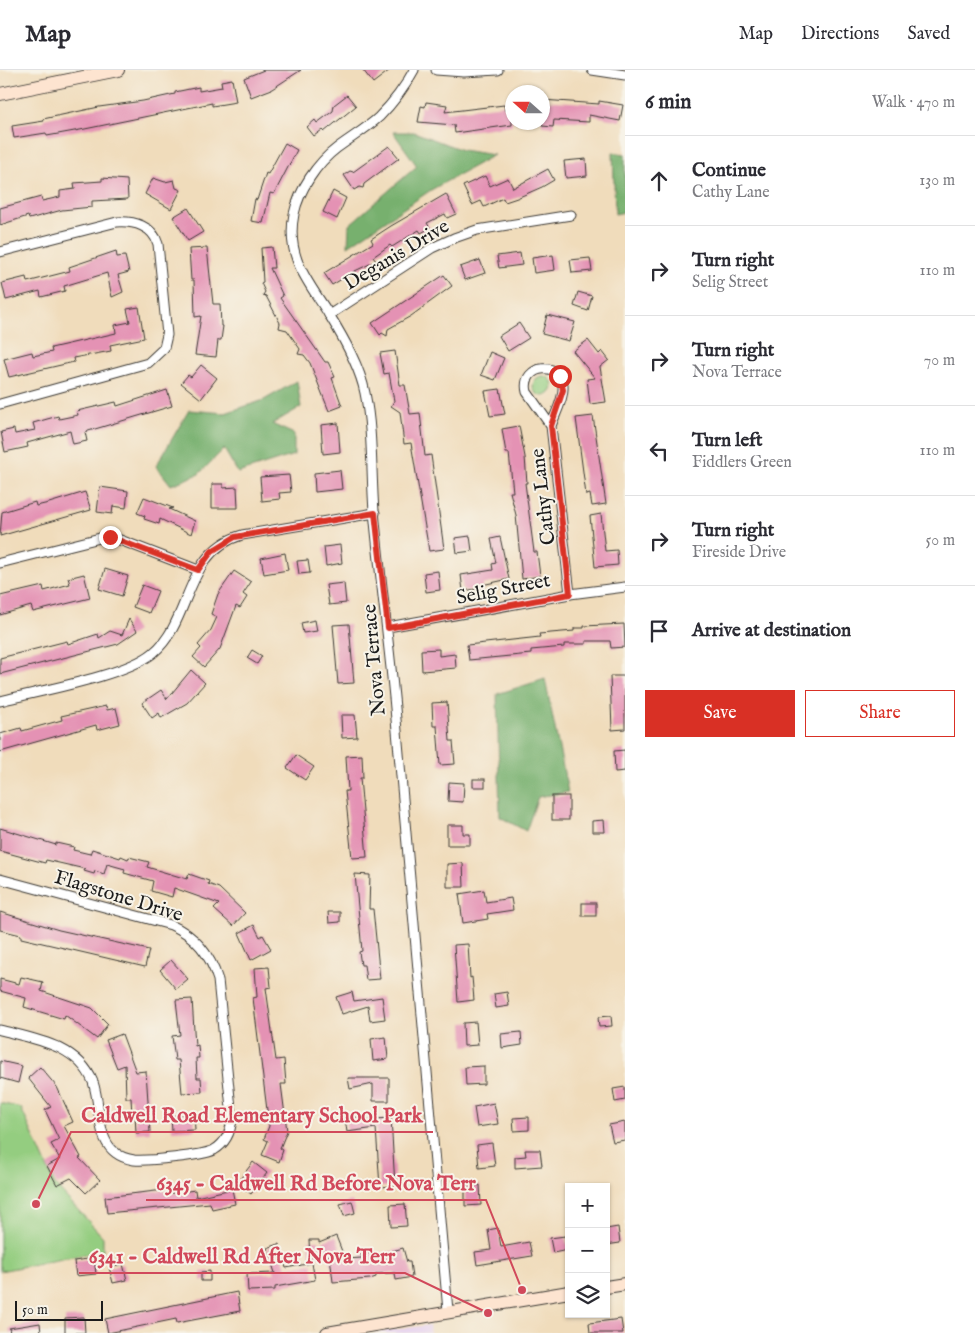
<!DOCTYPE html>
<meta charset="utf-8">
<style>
body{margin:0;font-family:"IM FELL English",serif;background:#f2f2f3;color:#2b2b33}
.controls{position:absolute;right:15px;bottom:15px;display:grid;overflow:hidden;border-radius:0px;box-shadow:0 1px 4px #0004}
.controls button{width:45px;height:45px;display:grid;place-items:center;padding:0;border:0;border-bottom:1px solid #e1e1e2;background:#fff;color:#2b2b33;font:25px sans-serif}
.compass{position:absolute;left:505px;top:15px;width:45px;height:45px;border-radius:50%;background:#fff;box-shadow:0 1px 4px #0004;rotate:291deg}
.scale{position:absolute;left:15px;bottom:12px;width:88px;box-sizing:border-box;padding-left:5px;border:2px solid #1c1c1c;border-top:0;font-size:14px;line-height:18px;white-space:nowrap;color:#1c1c1c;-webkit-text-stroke:4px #f7f3e8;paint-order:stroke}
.stop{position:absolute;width:15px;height:15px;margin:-11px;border:4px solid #d93025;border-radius:50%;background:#fff}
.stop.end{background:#d93025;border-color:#fff;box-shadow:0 1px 5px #0008}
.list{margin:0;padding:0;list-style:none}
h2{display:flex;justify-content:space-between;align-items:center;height:65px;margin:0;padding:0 20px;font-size:21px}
h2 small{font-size:16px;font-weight:400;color:#7c7c81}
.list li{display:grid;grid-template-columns:32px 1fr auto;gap:15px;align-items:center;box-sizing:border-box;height:90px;padding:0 20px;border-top:1px solid #e1e1e2}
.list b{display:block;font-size:19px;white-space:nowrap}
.list p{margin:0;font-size:16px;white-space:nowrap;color:#7c7c81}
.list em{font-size:16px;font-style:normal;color:#7c7c81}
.actions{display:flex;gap:10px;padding:15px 20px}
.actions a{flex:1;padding:11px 0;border:1px solid #d93025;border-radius:0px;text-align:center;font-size:18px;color:#d93025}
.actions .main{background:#d93025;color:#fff}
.icon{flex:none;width:28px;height:28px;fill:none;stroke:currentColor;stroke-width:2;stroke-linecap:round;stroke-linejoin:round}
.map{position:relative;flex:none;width:625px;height:1263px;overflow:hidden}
header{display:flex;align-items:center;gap:30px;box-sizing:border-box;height:70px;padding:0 25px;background:#fff;border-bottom:1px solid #e1e1e2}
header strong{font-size:24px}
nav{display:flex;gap:28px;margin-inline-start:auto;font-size:18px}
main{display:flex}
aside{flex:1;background:#fff}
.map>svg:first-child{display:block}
</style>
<header>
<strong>Map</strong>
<nav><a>Map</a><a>Directions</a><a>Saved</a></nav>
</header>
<main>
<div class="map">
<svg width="625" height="1263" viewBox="0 0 625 1263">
<rect width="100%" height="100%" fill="#f7f3e8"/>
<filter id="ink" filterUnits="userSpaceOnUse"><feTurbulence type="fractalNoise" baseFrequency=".02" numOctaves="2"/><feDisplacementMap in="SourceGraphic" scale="10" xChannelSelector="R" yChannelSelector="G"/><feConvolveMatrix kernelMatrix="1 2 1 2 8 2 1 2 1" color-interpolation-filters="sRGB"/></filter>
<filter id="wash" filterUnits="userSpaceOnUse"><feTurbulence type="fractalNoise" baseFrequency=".0096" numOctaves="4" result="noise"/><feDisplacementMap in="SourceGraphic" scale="20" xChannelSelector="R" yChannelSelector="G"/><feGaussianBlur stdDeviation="1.12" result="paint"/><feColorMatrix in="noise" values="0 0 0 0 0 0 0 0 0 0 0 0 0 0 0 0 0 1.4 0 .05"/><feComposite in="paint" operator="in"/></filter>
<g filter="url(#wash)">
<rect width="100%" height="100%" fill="#f0dcbb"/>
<!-- built -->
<polygon fill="#e6d2f0" points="429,1255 430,1263 372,1263"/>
<!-- green -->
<g fill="#94cd80" stroke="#58744e">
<circle cx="543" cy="316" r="10"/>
<polygon points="0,1033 21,1038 55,1115 103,1167 103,1181 0,1201"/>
</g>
<!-- forest -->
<g fill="#77b06e" stroke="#4a6645">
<polygon points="393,62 414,62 462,80 494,85 431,120 348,176 349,155 417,96"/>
<polygon points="613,82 625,84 625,142 615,144"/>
<polygon points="297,311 301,337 272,354 294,364 294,385 238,403 224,379 199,404 171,415 156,396 189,340 225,343 264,330"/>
<polygon points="545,609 568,722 538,727 526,761 500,747 497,624"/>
</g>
<g id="blocks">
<!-- building -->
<g fill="#e492b4">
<polygon points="264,0 301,0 272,19 251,27 244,8"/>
<polygon points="363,0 390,0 373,13"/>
<polygon points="232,9 236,32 212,36 212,33 80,60 47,66 46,63 14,68 12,56 44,51 43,49 99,37 143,31 175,24 175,22 199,17 199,21 222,17 221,11"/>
<polygon points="347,25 356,36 324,62 322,60 314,66 307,57 315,50 317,53 333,41 334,35"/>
<polygon points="542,30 599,34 599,31 623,35 620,51 589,45 589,52 554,50 553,57 542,56"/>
<polygon points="426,32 447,35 445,42 504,35 505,40 512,39 512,55 455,63 454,55 418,52 421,36 425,37"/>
<polygon points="285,73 297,80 274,124 270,123 263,153 251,151 255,129 257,130 266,103 268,104"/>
<polygon points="389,76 399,88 364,114 363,118 359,117 354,120 344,105 350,101 353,102"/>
<polygon points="586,89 587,106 566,108 564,91"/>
<polygon points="548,99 554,110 542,117 517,128 505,132 503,128 484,137 481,131 472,135 463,116 485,106 490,116 508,108 513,118"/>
<polygon points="102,108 127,110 128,129 92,131 92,137 62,140 29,149 28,146 0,155 0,138 41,127 42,131 60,127 60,121 75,119 74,113 102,111"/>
<polygon points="153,108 165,112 174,110 176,118 181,120 171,139 145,124"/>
<polygon points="333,121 346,128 337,149 323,142"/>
<polygon points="446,124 456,144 447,148 445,144 427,153 430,158 421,163 419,160 392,177 390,175 373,187 376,191 355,201 332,215 324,203 373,173 371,169 391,156"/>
<polygon points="188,138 203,162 188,171 173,147"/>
<polygon points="272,177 274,198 270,198 283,226 280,228 325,292 328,292 335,307 332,308 342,336 329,341 310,293 304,285 298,284 300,279 287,260 279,258 280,253 266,226 263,225 265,222 261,213 263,212 261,178"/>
<polygon points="207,178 213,234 220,234 221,256 223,256 221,270 218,270 216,287 195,285 201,246 195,247 194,210 191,210 189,179"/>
<polygon points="116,181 117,187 125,186 129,202 118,205 123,222 112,227 107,203 64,216 65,221 41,227 40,221 6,230 2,213 26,207 27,212 70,201 69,197"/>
<polygon points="520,183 522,195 499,198 497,186"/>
<polygon points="553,185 555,200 534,203 532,188"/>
<polygon points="590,188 592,201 572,203 570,190"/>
<polygon points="480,190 485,203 465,210 460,197"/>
<polygon points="444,205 452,216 411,246 388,259 387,266 382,263 380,265 372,253"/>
<polygon points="578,222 592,226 588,241 574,236"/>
<polygon points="139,237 144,268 110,275 111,281 73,288 74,292 9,307 4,289 32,282 33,286 52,282 51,278 116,263 115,255 130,252 127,239"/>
<polygon points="547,245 575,252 569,271 542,264"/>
<polygon points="519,253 529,268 508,281 499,266"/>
<polygon points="588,270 599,284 602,281 609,290 600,297 606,332 590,334 587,309 595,308 573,281"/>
<polygon points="395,281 400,315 405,315 410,344 420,343 425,386 431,385 444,479 429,481 411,373 404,374 400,342 391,336 394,331 389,303 384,304 380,283"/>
<polygon points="490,282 504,288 495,310 481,305"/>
<polygon points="201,295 217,308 201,329 181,313 188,305 191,307"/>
<polygon points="500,319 505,344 490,346 485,321"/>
<polygon points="167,320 172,336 85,362 87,371 73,374 70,361 27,373 28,377 5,382 1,362 14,359 15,364 35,360 33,353 58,346 59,349 78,345 77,341 116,332 117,336"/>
<polygon points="593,346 606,434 592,436 590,424 586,425 576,348"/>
<polygon points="338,353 340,382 323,384 321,355"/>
<polygon points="519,356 525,387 527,413 525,413 534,482 537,482 540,506 522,509 516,445 510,422 513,422 509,383 506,383 502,359"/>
<polygon points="340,400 342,419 315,422 314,403"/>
<polygon points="289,405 291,422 279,423 280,429 262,431 260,407"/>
<polygon points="212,414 223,414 223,418 237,417 238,438 212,438"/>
<polygon points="100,417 128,421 126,438 113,436 112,444 97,442"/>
<polygon points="85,422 91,440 0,466 2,442 35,432 36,436 49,433"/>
<polygon points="144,427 173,438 169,439 195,451 191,464 160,449 159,454 144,449 145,446 137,443"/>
<polygon points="601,444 605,481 617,480 618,495 595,497 590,446"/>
<polygon points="470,466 472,481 457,483 455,468"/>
<polygon points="500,467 509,509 482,515 483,518 463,521 461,505 493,500 492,494 496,493 491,469"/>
<polygon points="340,475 342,493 326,496 324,477"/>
<polygon points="285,483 288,500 264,504 261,488"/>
<polygon points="308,490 310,503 299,504 297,491"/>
<polygon points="105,499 128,506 122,526 99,519"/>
<polygon points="234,501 251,512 243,524 247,527 240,538 236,536 220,579 204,597 193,587 201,578 198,575 211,560 217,547 211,544 218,524"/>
<polygon points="438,501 440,520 426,522 424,503"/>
<polygon points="84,504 90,528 33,542 31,536 0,545 0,526 43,516 44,521 70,514 68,508"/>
<polygon points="344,513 346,533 329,535 326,515"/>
<polygon points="142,515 158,521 149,543 133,537"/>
<polygon points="129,549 137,561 118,574 0,604 0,588 67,571 68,574 98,564 99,568 110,561 122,565"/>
<polygon points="315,550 317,561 303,563 301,553"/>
<polygon points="349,554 354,613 338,614 333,555"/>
<polygon points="624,554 625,577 611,578 610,571 586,571 586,574 564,574 564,577 531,580 531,584 469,590 467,575 540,567 539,564 574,561 574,558 584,558 584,556"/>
<polygon points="439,579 439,586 455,584 456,598 422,601 421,580"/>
<polygon points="252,580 262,586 257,594 247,588"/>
<polygon points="191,600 205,613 187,633 161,648 159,643 152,648 142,633 161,620 167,629"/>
<polygon points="610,606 625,606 625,659 612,660"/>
<polygon points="447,632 450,671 453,671 455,694 440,695 437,656 433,656 432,633"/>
<polygon points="106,636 107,640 116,638 120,654 97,660 96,655 0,682 0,664 21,658 22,661 62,650 61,646"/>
<polygon points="341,645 355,645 357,667 342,668"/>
<polygon points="625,680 625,701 615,702 614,681"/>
<polygon points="296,685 314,697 305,710 287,698"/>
<polygon points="362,685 363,708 360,708 367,787 352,788 345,721 348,721 346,686"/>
<rect x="473" y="709" width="12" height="8"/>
<polygon points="449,712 464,713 463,732 448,731"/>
<rect x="552" y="726" width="17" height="24"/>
<polygon points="604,750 605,762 592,762 592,751"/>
<polygon points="447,755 463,755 463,764 470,764 470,775 447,775"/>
<polygon points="0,758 56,775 56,773 74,777 73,780 90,784 92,779 120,788 121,786 128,789 129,787 149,792 147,797 187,809 189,804 209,811 208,814 219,818 245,843 233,856 214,839 219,834 174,818 172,827 151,821 153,811 124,803 125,799 107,794 104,804 95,801 94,804 84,801 85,799 46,790 45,793 0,781"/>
<polygon points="463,793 464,817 447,817 447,794"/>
<polygon points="355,804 370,805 369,839 373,839 380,909 366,910 364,895 361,895 359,882 362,881"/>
<polygon points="484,820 486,832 511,828 513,840 487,844 488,849 463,853 459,824"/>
<rect x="582" y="833" width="14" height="13"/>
<polygon points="0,842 59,860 149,880 145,897 21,868 21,865 0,860"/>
<polygon points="328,842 340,842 340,852 329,853"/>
<polygon points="254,855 260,867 263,865 271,879 251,890 239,863"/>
<polygon points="468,874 470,908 472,907 474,930 458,932 454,875"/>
<polygon points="171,890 188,909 176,919 160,900"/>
<polygon points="269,897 271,917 266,918 276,990 284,989 286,1014 281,1014 287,1061 280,1078 283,1080 279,1092 262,1085 268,1071 264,1069 269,1056 253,928 257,927 255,898"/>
<polygon points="21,907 43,912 41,921 92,938 108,954 97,969 65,945 64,949 24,937 26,928 0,921 0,909 19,914"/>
<polygon points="352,922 354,931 382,927 385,949 370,951 368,936 342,944 336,927"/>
<polygon points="507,922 509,936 496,938 494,924"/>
<polygon points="192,929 195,976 198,975 199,988 196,988 197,1008 201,1008 202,1022 182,1023 179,990 175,990 172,966 180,965 176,930"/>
<polygon points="611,946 612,956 599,957 598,947"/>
<polygon points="476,952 478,975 464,976 463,953"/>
<polygon points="521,962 522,975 502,978 501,964"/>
<polygon points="122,964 136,1002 146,1001 150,1062 136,1063 135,1044 132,1045 131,1028 126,1028 125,995 117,998 106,970"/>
<polygon points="386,967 388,989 373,991 371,969"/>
<polygon points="0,991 22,996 18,1013 0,1008"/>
<polygon points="484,996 484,1014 466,1015 465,997"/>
<polygon points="40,997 57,1017 73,1052 64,1056 81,1087 79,1088 100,1110 86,1123 71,1108 57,1115 47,1096 60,1089 51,1074 59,1070 45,1040 51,1037 28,1008"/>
<polygon points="348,1008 389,1008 389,1031 373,1031 373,1014 350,1019"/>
<polygon points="625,1017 625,1030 615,1032 613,1019"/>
<polygon points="494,1033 498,1054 477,1057 474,1037"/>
<polygon points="194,1043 195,1060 172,1061 171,1046"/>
<polygon points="359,1047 359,1050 391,1048 395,1116 380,1117 376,1058 347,1062 345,1048"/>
<polygon points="529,1047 529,1060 514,1061 513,1048"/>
<polygon points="625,1052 625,1070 613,1072 609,1055"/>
<polygon points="492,1073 495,1096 479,1098 477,1075"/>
<polygon points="525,1080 540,1080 542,1096 515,1098 515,1087 526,1086"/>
<polygon points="253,1092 267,1103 251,1124 237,1113"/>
<polygon points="480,1115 481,1135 465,1136 465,1116"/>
<polygon points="232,1119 235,1134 212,1139 210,1133 107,1143 105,1127 164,1120 165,1124 195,1120 196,1127"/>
<polygon points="352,1131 355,1143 344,1146 340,1134"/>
<polygon points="405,1134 407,1156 391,1157 390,1135"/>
<polygon points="618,1157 620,1173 606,1175 606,1159"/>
<polygon points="498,1158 501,1177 529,1172 532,1186 477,1195 475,1182 491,1180 488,1160"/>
<polygon points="336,1166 345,1189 362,1188 361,1184 374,1183 374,1186 403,1178 407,1192 410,1192 412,1207 396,1210 395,1203 376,1204 376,1207 370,1209 333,1212 330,1186 310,1187 309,1170 319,1170 319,1173"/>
<polygon points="565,1166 568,1180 553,1183 550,1168"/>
<polygon points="279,1174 286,1198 312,1193 315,1210 275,1217 275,1220 248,1221 247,1204 275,1203 267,1178"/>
<polygon points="94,1188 96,1204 76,1206 74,1191"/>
<polygon points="123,1194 127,1210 113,1213 109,1197"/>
<polygon points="210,1201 210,1211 201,1211 201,1202"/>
<polygon points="237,1222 240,1241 177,1253 176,1249 108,1263 105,1249"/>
<polygon points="84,1247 85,1263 65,1263 65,1248"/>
<polygon points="621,1249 623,1263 590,1263 589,1253"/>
<polygon points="40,1253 41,1263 10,1263 9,1258"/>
</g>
</g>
</g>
<g filter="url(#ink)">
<use href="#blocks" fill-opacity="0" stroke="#3c3934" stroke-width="1"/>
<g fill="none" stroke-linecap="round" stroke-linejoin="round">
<!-- street casing -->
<g stroke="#3c3934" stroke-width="11">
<g id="street">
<path d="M414 0C405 17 393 33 379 47 366 59 350 68 337 78 317 93 299 120 294 144 285 188 309 212 330 246 344 269 360 297 365 323 373 362 371 402 374 441 380 507 389 572 395 638 413 839 430 1040 448 1241"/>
<polyline points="436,0 464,2 498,0"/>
<polyline points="592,0 625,5"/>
<path d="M0 182 117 152C134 151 153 156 158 174L167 265 164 278 148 293 0 334"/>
<polyline points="329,245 432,178 454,168 477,160 571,145"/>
<path d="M551 356 527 322C520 293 565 290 563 319 563 331 555 344 551 356L570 524"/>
<polyline points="0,493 104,467 120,470 198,500"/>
<polyline points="388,557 570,524 625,517"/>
<path d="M0 631C38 621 125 606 153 583 193 550 183 482 242 465L375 443"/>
<path d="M0 809 171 855C196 866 210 884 218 910L232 1048C231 1061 226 1073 214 1080 202 1086 148 1091 134 1090 128 1089 121 1087 116 1083 105 1075 102 1063 100 1050 98 1038 97 1024 93 1012 78 975 35 969 0 960"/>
</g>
</g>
<!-- secondary casing -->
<g stroke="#3c3934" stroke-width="14">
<g id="secondary">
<polyline points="0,24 118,0"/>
<polyline points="606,1217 625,1214"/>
<polyline points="327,1263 569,1222"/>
</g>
</g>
<!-- street -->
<use href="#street" stroke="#fff" stroke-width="9"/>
<!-- secondary -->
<use href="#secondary" stroke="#fde4d0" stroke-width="12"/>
</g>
</g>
<g fill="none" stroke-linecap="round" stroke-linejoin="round" filter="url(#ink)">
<!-- route -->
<polyline stroke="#d93025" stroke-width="6" points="110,467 198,500 212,481 235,467 375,443 388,558 570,524 551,356 563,320 560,306"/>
</g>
<g text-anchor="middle" stroke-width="4" stroke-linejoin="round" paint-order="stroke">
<!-- street labels -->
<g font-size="20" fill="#1c1c1c" stroke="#f7f3e8">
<text transform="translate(396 184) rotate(-31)" y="7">Deganis Drive</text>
<text transform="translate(542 427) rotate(-97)" y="7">Cathy Lane</text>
<text transform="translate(503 518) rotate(-11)" y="7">Selig Street</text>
<text transform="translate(373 590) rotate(-95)" y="7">Nova Terrace</text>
<text transform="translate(119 825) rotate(17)" y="7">Flagstone Drive</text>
</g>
</g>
<!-- callouts -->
<path fill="none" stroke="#d1495b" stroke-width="2" d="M36 1134L71 1062H433M522 1220L486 1130H146M488 1243L405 1203H79"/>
<g fill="#d1495b" stroke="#f7f3e8" stroke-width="2">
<circle cx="36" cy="1134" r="5"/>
<circle cx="522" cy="1220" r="5"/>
<circle cx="488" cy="1243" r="5"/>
</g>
<g font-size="21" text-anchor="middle" font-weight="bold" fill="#d1495b" stroke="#f7f3e8" stroke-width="4" stroke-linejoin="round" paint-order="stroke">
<text x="252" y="1052">Caldwell Road Elementary School Park</text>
<text x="316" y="1120">6345 - Caldwell Rd Before Nova Terr</text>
<text x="242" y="1193">6341 - Caldwell Rd After Nova Terr</text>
</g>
</svg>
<div class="controls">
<button>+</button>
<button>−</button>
<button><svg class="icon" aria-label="layers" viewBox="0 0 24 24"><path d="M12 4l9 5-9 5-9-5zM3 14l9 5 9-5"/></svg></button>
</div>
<svg class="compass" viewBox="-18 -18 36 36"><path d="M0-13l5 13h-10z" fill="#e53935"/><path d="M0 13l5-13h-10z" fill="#7c7c81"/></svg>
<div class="scale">50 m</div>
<div class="stop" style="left:560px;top:306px"></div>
<div class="stop end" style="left:110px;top:467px"></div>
</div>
<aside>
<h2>6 min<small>Walk · 470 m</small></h2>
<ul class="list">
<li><svg class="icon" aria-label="ahead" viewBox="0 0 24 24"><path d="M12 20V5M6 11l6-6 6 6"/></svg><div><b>Continue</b><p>Cathy Lane</p></div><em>130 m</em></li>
<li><svg class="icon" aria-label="right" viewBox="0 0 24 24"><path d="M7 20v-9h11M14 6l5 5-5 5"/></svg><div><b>Turn right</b><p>Selig Street</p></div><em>110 m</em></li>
<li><svg class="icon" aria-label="right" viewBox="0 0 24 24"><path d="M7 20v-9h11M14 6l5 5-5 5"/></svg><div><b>Turn right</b><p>Nova Terrace</p></div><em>70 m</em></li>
<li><svg class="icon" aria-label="left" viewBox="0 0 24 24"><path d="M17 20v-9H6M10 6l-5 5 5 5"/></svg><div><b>Turn left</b><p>Fiddlers Green</p></div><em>110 m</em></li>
<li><svg class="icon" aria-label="right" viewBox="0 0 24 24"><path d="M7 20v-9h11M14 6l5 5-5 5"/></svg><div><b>Turn right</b><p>Fireside Drive</p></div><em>50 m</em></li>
<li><svg class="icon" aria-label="arrive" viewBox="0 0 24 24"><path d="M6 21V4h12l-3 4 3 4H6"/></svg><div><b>Arrive at destination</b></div></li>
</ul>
<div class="actions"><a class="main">Save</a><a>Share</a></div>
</aside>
</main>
